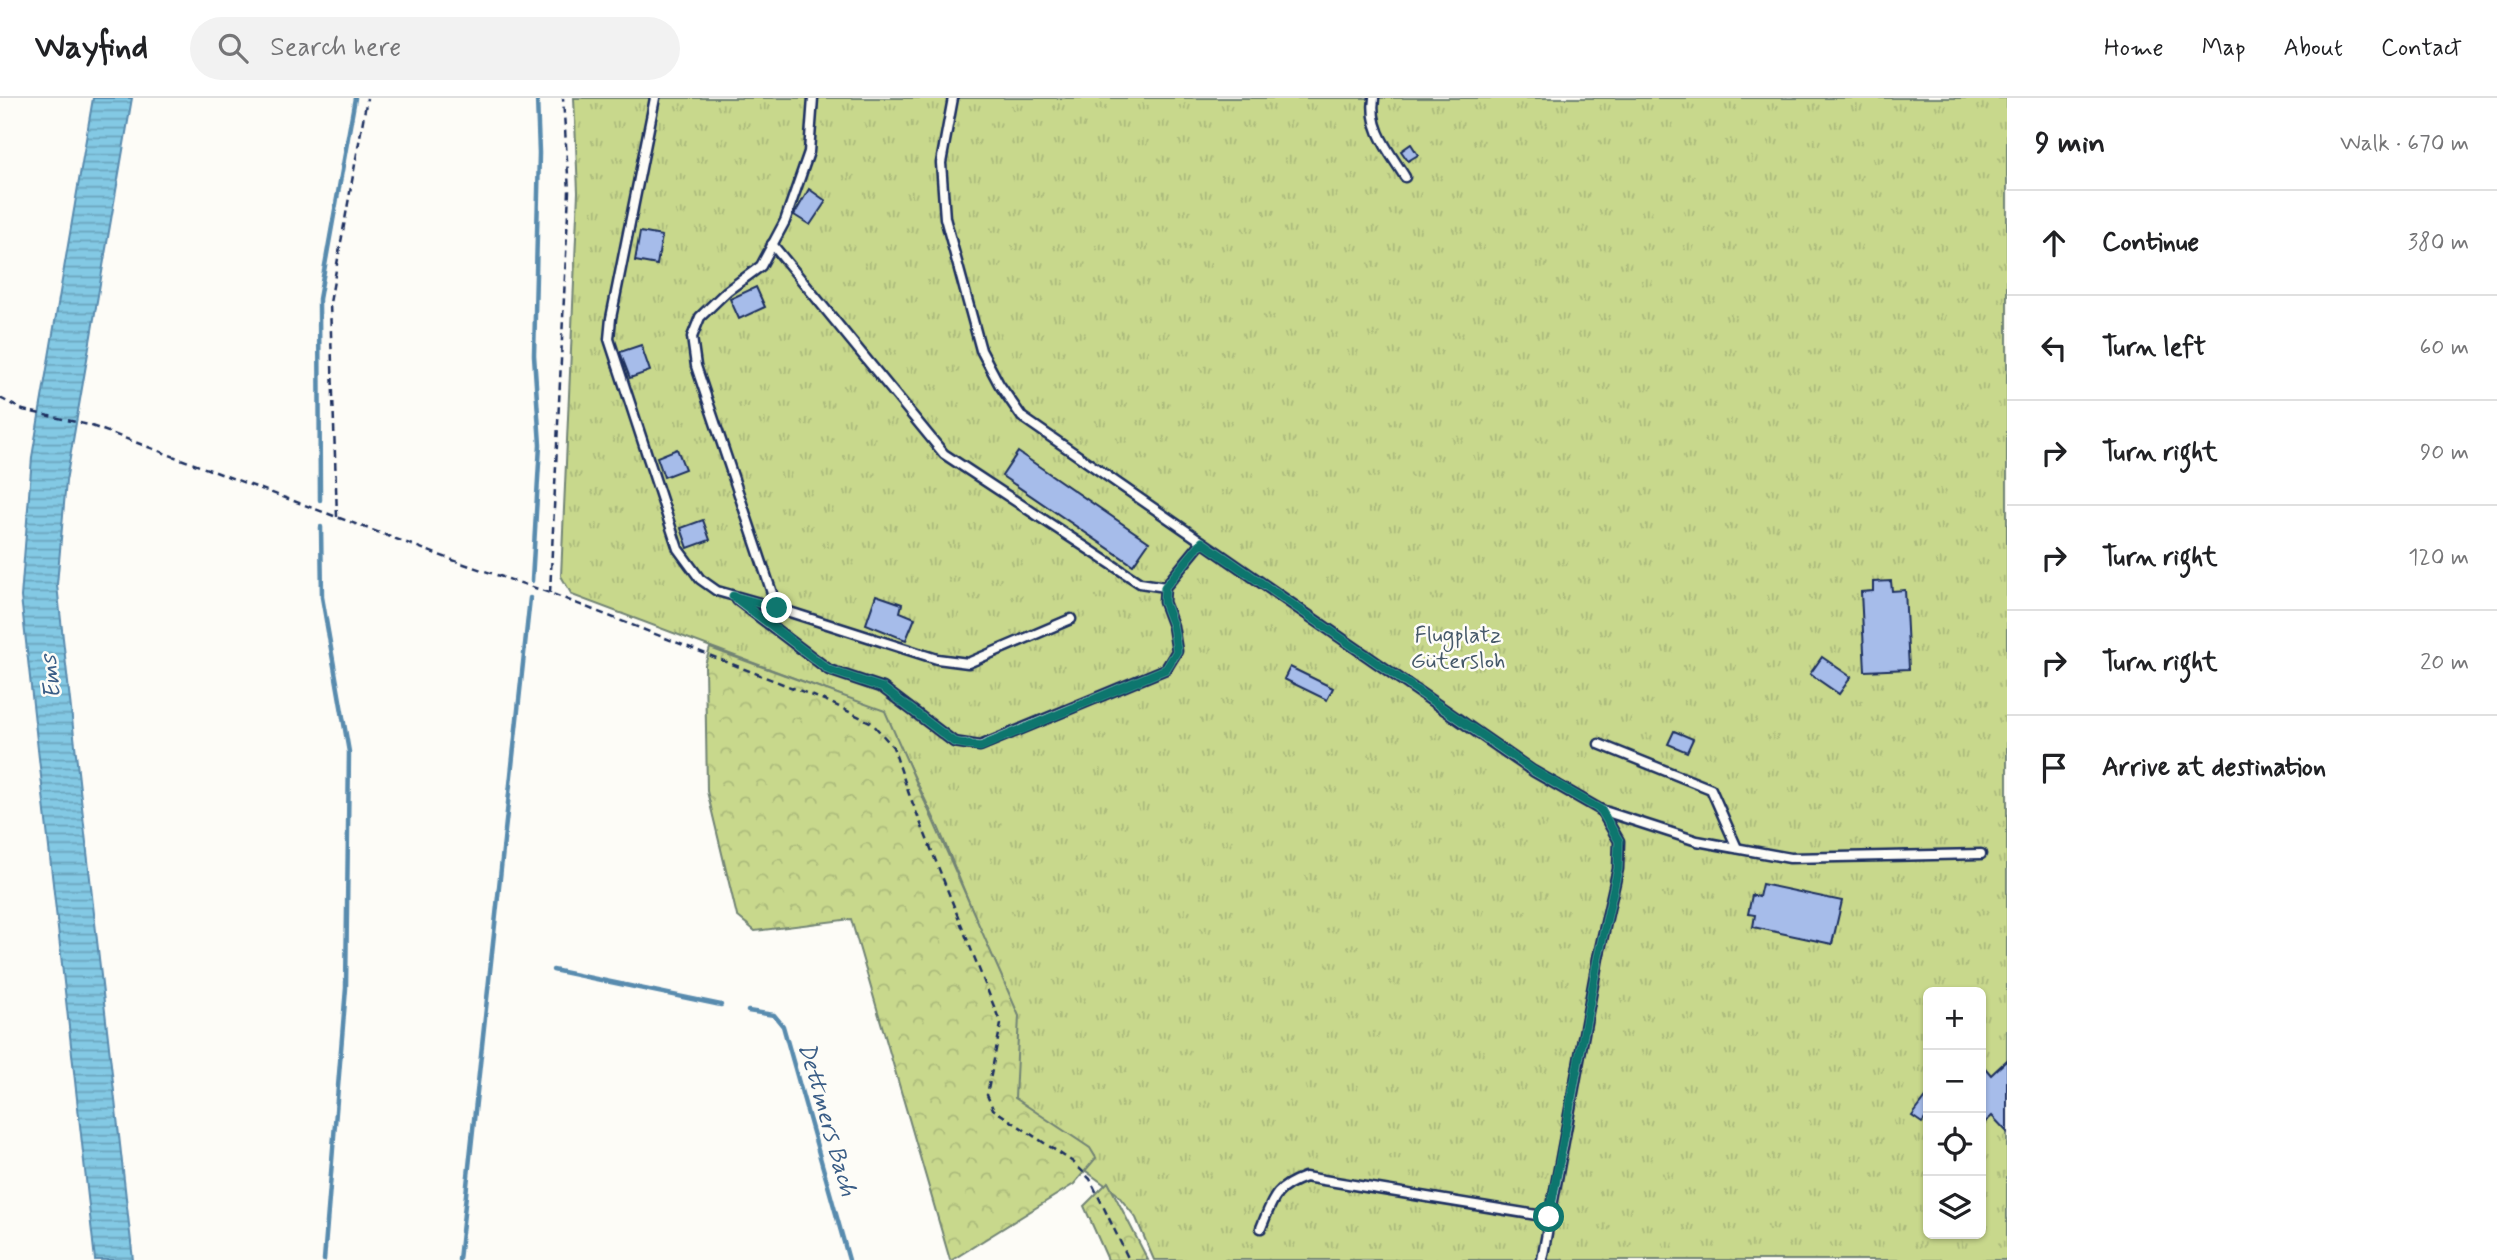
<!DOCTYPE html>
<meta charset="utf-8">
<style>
body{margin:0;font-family:Mynerve,sans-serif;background:#f2f2f2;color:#202124}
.controls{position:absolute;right:21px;bottom:21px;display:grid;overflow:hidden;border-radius:10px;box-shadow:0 2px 5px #0004}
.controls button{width:63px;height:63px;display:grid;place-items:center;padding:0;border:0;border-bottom:2px solid #e0e0e0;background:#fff;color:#202124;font:35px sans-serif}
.stop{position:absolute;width:21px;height:21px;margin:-16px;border:5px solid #0f766e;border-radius:50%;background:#fff}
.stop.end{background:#0f766e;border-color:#fff;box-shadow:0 2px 7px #0008}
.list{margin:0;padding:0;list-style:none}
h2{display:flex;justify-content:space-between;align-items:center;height:91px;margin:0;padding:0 28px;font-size:30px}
h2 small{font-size:23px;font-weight:400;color:#757577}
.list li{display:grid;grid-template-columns:46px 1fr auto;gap:21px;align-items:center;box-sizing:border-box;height:105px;padding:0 28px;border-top:2px solid #e0e0e0}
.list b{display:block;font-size:26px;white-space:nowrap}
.list em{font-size:23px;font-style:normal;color:#757577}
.icon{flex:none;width:38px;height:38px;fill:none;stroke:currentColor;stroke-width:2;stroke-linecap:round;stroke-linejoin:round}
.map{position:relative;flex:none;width:2007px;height:1162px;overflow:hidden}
header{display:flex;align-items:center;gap:42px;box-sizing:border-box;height:98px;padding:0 35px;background:#fff;border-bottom:2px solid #e0e0e0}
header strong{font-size:33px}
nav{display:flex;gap:38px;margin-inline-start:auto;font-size:24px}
.search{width:490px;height:63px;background:#f2f2f2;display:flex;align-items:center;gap:18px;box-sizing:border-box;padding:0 24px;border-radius:38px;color:#757577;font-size:26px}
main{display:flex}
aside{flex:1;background:#fff}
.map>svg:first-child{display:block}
</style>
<header>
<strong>Wayfind</strong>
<div class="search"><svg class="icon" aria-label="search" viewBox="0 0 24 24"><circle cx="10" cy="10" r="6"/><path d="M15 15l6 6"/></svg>Search here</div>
<nav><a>Home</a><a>Map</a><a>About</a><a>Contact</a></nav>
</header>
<main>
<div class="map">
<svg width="2007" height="1162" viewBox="0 0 2007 1162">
<defs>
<pattern id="grass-tufts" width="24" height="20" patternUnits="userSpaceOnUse" patternTransform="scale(1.75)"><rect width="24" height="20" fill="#c8d88c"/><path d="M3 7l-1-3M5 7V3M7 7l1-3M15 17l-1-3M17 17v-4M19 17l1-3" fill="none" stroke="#abba7b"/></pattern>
<pattern id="forest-crowns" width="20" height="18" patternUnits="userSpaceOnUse" patternTransform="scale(1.75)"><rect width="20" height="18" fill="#c8d88c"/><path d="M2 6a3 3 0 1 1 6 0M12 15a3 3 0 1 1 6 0" fill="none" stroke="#abba7b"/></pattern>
<pattern id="water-rules" width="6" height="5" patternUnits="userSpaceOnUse" patternTransform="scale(1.75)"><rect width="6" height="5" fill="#83c9e4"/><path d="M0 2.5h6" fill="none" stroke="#6aa4bc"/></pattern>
</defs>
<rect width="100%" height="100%" fill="#fdfcf7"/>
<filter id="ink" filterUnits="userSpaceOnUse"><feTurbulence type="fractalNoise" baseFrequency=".0143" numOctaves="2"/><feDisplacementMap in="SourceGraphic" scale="14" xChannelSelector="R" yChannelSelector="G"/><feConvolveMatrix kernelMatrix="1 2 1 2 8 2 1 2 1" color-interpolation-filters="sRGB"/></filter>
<g filter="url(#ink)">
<!-- grass -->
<path fill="url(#grass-tufts)" stroke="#728475" stroke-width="2" fill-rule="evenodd" d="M574 0H2007V1162H1154L1136 1120 1116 1095 998 1009 1016 919 939 731 893 634 842 598 572 497 561 478 578 94ZM1928 894H1981V1136H1928Z"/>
<!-- forest -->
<g fill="url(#forest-crowns)" stroke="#728475" stroke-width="2">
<polygon points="710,550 885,613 1019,918 1015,1000 1090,1050 1096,1060 1074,1086 952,1162 950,1162 851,821 755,833 737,818 707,693 705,567"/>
<polygon points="1108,1084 1148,1162 1108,1162 1084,1108"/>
</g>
<!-- water -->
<polygon fill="url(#water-rules)" stroke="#598bae" stroke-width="2" points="93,0 132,0 66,383 57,487 133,1162 95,1162 21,499 32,359"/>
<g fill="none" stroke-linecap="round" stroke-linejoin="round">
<!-- stream -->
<g stroke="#598bae" stroke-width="4.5">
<polyline points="320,402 319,201 355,0"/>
<polyline points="321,429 322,499 349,654 346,890 324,1162"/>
<polyline points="532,483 540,347 534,257 539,55 537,0"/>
<polyline points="553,872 721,907"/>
<polyline points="748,913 774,917 783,928 849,1162"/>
<polyline points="459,1162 530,500"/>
</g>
</g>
<!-- building -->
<g fill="#a6bcea" stroke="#1b2f5e" stroke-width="2">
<polygon points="1411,46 1418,57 1408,63 1401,53"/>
<polygon points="809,91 826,103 810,127 794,117"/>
<polygon points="640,134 662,138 657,167 635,163"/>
<polygon points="756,189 765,209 739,221 730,201"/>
<polygon points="641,247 650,273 630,280 620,254"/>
<polygon points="677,351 685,371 664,379 657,359"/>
<polygon points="1018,354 1149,444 1133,467 1002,378"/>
<polygon points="703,422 710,442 688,450 681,430"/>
<polygon points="1891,483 1892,493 1905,492 1909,571 1865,573 1861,494 1873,493 1873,484"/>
<polygon points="876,497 902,506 900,514 915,520 906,542 866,526"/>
<polygon points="1822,559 1851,579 1839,596 1810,576"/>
<polygon points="1290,569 1333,590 1327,602 1284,581"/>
<polygon points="1674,633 1693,641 1687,654 1668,646"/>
<polygon points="1762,786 1842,803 1832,846 1753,829 1755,817 1748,816 1752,797 1759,799"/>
<polygon points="2007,962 2007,1034 1992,1018 1981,1028 1981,965 1991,977"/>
<polygon points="1928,997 1928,1017 1922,1025 1912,1018"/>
</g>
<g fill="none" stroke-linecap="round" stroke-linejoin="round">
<!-- service casing -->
<g stroke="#1b2f5e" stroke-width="13">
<g id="service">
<polyline points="655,0 611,220 609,241 678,451 700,481 717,493 777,510 937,561 968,565 1071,521"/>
<polyline points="953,0 941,65 945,120 981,252 999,286 1022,319 1533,673 1601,712 1697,743 1790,760 1981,756"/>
<path d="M1374 0C1369 31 1389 53 1405 79"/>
<polyline points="772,146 944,356 1140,485 1165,489"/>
<polyline points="737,502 829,572 883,590 954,644 980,648 1166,571 1177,553 1173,528 1164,504 1165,489 1202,444"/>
<polyline points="777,510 696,268 692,239 700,219 727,193 761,168 785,123 809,54 813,0"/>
<polyline points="1599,646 1711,691 1737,750"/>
<path d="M1261 1130C1273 1101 1274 1090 1305 1079L1549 1119"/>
<polyline points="1542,1162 1598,860 1618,771 1619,743 1601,712"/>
</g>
</g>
<!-- path -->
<g stroke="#1b2f5e" stroke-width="2.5" stroke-dasharray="7 5" stroke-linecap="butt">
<polyline points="0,300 23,312 89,327 458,464 550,495 829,604 872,625 893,649 909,696 1001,926 987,997 993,1011 1073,1064 1090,1081 1129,1162"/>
<polyline points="337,419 330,205 367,0"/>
<polyline points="550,495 569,93 563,0"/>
</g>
<!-- service -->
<use href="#service" stroke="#fdfcf7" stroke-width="8"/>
</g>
</g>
<g fill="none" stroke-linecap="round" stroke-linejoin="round" filter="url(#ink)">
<!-- route -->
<polyline stroke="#0f766e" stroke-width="9" points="777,510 733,498 829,572 883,590 954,644 980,649 1166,571 1177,553 1173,528 1164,504 1165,489 1202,444 1534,673 1601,712 1619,743 1618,771 1598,860 1549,1119"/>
</g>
<g text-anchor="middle" stroke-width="5" stroke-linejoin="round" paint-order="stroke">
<!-- park labels -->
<g font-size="23" fill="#46596a" stroke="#fdfcf7">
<text x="1458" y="544">Flugplatz<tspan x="1458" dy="26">Gütersloh</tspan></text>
</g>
<!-- water labels -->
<g font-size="24" font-style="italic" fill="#3a5d86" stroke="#fdfcf7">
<text transform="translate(50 579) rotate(-96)" y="8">Ems</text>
<text transform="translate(828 1021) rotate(74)" y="8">Dettmers Bach</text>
</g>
</g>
</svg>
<div class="controls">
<button>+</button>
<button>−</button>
<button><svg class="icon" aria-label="locate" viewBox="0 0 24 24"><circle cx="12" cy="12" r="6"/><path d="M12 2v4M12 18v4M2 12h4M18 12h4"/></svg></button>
<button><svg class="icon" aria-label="layers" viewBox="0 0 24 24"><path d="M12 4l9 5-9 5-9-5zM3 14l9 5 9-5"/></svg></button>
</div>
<div class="stop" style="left:1549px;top:1119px"></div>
<div class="stop end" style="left:777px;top:510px"></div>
</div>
<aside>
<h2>9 min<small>Walk · 670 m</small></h2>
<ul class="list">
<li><svg class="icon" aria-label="ahead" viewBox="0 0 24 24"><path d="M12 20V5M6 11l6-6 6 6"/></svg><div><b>Continue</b></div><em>380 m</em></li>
<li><svg class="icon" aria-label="left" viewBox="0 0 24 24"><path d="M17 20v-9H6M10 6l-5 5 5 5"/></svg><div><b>Turn left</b></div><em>60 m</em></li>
<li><svg class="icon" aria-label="right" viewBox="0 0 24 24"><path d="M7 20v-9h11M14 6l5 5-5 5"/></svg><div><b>Turn right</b></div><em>90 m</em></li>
<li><svg class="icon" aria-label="right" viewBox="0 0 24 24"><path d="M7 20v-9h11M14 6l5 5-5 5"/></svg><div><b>Turn right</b></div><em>120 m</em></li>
<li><svg class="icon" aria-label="right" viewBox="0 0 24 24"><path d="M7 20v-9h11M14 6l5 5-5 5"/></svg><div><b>Turn right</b></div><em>20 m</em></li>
<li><svg class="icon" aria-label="arrive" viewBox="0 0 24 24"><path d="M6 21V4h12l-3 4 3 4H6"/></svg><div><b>Arrive at destination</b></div></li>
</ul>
</aside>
</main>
